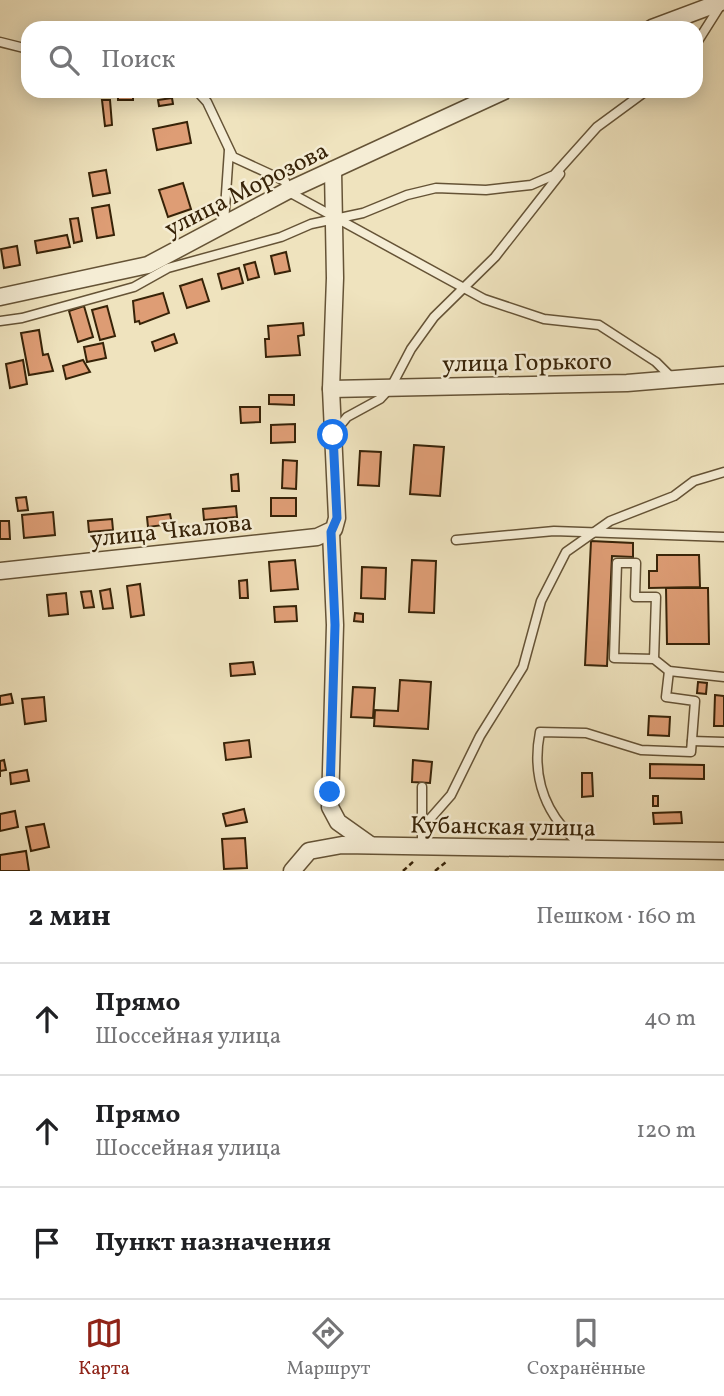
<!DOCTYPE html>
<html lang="ru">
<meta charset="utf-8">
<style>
body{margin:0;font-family:Vollkorn,serif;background:#f2f2f2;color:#202124}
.stop{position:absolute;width:21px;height:21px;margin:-16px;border:5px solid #1a73e8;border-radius:50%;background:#fff}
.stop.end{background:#1a73e8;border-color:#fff;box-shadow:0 2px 7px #0008}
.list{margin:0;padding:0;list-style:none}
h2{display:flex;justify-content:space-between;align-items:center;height:91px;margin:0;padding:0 28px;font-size:30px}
h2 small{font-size:23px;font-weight:400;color:#757577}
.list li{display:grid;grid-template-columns:46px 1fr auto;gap:21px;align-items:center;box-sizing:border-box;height:112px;padding:0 28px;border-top:2px solid #e0e0e0}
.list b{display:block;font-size:26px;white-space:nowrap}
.list p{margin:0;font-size:23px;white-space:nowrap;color:#757577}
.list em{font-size:23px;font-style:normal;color:#757577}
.icon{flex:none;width:38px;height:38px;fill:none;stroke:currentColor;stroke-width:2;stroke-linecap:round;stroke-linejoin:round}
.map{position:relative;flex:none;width:724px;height:871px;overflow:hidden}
.search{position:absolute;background:#fff;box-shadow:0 4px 18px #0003;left:21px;right:21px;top:21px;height:77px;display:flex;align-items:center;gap:18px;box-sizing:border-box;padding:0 24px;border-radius:21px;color:#757577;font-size:26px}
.sheet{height:427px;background:#fff}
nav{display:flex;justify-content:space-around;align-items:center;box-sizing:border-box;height:98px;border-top:2px solid #e0e0e0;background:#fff;font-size:19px;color:#757577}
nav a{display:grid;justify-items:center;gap:4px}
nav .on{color:#8f2418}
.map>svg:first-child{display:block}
</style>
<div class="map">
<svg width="724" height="871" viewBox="0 0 724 871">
<rect width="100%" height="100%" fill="#efe3be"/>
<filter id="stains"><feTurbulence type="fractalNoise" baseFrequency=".00286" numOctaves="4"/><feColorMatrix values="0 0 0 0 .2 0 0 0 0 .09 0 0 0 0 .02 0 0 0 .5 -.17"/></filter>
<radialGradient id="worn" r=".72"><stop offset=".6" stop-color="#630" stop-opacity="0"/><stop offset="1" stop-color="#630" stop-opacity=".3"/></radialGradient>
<!-- building -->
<g fill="#de9d75" stroke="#372308" stroke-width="2">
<rect x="118" y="91" width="15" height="9"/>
<polygon points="172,98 173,104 159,106 158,100"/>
<polygon points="102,100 110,100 112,125 105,126"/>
<polygon points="187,122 191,143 157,150 153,129"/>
<polygon points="106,170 110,193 93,196 89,173"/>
<polygon points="183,183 191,209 168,217 159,190"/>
<polygon points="109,205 114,235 97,238 92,208"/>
<polygon points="78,218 82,241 74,243 70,219"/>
<polygon points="67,235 70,247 37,253 35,241"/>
<polygon points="17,246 20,265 4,268 1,249"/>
<polygon points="286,252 290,271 275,274 271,256"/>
<polygon points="255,262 259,277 248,280 244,265"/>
<polygon points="239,268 243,283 222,289 218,274"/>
<polygon points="202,279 209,301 187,308 180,286"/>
<polygon points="163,293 169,313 140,324 139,321 135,322 133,301"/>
<polygon points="84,306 93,337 78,342 69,311"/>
<polygon points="107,306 115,336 100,340 92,310"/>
<polygon points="303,323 304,335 298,336 300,355 266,357 265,339 269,339 268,326"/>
<polygon points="39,330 43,355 48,354 53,371 29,375 21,333"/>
<polygon points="174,334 177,343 155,351 152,342"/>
<polygon points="103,343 106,358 87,362 84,347"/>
<polygon points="23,360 27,384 10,388 6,364"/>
<polygon points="83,360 90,372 66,379 63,366"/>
<polygon points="269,395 294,395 294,405 269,404"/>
<polygon points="240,407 260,407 260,422 241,423"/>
<polygon points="295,424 295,442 271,443 271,425"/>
<polygon points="414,445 444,447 440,496 410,494"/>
<polygon points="360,451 381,452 379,486 358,485"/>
<polygon points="283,460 297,461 296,489 282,488"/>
<polygon points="238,474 239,491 232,491 231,475"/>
<polygon points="26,497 28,510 18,511 16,498"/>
<rect x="271" y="498" width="25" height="18"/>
<polygon points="236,506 237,517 204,520 203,509"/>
<polygon points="53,512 55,535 24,538 22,515"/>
<polygon points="170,514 172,524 148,527 147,517"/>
<polygon points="112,519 113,530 89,532 88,521"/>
<polygon points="0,521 9,521 10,539 0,539"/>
<polygon points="591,541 633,543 633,557 612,556 607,666 585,665"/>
<polygon points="657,555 699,555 700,587 649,588 649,571 657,571"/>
<polygon points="295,560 298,589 271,591 269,562"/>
<polygon points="412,560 436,561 434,613 409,612"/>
<polygon points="362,567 386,568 385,599 361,598"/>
<polygon points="247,580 248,598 240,598 239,581"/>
<polygon points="140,584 144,615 131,617 127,586"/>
<polygon points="666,588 708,588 709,644 667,644"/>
<polygon points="110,589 113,608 103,609 100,591"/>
<polygon points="91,591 94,607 84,608 81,592"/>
<polygon points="66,593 68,614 49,616 47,595"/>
<polygon points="296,606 297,621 275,622 274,607"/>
<polygon points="355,613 363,614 363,622 354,621"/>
<polygon points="253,662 255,674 231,676 230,664"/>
<polygon points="400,680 431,682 428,729 374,726 375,710 398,711"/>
<polygon points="698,682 707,683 706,694 697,693"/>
<polygon points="353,687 375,688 373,718 351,717"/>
<polygon points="11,694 13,703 0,705 0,696"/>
<polygon points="715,695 724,696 724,726 714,726"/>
<polygon points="44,697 46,721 25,724 22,699"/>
<polygon points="649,716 670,717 669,736 648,735"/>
<polygon points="249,740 251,757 226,760 224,743"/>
<polygon points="4,760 6,770 0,771 0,777 0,761"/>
<polygon points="413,760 432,762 430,783 412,782"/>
<polygon points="650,764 704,765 704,779 650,778"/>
<polygon points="27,770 29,781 11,784 10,773"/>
<polygon points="582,773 592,773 593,796 582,797"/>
<rect x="653" y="796" width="5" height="10"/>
<polygon points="244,809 247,822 226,826 223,814"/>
<polygon points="15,811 18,827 0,831 0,814"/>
<polygon points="681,812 682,823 654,824 653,813"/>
<polygon points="44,824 49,847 31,851 26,827"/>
<polygon points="245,838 247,868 224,869 222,839"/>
<polygon points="26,851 29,871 0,871 0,855"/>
</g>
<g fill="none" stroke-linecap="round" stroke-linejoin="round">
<!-- service casing -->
<g stroke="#655336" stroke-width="11">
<g id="service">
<polyline points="0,42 28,49"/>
<polyline points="696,44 722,3"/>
<polyline points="197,91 207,102 233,157 285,181 287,191 484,299 544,319 599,325 656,362 673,379"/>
<polyline points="224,223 229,150"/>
<polyline points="0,321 22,318 134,287 168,268 281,237 311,224 363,213 407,195 436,188 486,190 531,185 554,175 597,127 646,91"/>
<polyline points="334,433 347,417 380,399 391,387 411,349 434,317 495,257 560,174"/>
<polyline points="456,540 554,531 724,537"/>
<polyline points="654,659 656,597 635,597 636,563 617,563 614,658 654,659 669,671 724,677"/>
<polyline points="692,741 724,742"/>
<polyline points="422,828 451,795 480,736 523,667 541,601 566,552 610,521 674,496 694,481 724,472"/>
<path d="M582 846C546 817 531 778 540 732L586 733 641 750 691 752 695 701 666 697 669 671"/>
<polyline points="422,847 422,787"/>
</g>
</g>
<!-- minor casing -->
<g stroke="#655336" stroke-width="19">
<g id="minor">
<polyline points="652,28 724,1"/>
<polyline points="0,297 148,265 287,191 504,91"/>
<polyline points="331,389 627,383 724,375"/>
<polyline points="331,532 335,625 330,807 338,822 369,844"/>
<polyline points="0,571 317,537 334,529 337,518 331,389 335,278 333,170"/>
<polyline points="292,871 309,851 342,845 724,851"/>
</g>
</g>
<!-- path -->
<g stroke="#372308" stroke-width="2.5" stroke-dasharray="5 3.5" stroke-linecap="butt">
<polyline points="403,871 414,861"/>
<polyline points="435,871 446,862"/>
</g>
<!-- service -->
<use href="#service" stroke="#f5edd5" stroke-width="8"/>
<!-- minor -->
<use href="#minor" stroke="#f5edd5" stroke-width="16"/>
</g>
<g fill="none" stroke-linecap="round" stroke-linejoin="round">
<!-- route -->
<polyline stroke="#1a73e8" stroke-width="9" points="330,792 335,625 331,532 337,518 333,435"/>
</g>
<g text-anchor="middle" stroke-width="5" stroke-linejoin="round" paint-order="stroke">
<!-- street labels -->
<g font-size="24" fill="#372308" stroke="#f5edd5">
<text transform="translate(246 189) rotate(-27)" y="8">улица Морозова</text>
<text transform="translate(527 362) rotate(-1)" y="8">улица Горького</text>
<text transform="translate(171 530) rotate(-6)" y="8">улица Чкалова</text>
<text transform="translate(503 826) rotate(1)" y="8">Кубанская улица</text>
</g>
</g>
<rect width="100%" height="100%" filter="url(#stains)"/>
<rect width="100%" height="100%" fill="url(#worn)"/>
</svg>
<div class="stop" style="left:333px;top:435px"></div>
<div class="stop end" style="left:330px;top:792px"></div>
<div class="search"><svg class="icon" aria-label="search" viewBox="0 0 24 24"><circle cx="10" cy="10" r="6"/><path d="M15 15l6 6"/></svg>Поиск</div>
</div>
<section class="sheet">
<h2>2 мин<small>Пешком · 160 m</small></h2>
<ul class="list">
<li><svg class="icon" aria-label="ahead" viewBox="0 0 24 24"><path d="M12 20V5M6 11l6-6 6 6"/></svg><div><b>Прямо</b><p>Шоссейная улица</p></div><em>40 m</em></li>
<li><svg class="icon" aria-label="ahead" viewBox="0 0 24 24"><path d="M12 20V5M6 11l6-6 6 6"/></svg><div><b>Прямо</b><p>Шоссейная улица</p></div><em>120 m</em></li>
<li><svg class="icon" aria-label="arrive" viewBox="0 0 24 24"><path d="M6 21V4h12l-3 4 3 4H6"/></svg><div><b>Пункт назначения</b></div></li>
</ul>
</section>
<nav>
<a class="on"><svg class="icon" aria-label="map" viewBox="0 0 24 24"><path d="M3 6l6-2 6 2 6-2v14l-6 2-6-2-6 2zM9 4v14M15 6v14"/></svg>Карта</a>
<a><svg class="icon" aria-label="directions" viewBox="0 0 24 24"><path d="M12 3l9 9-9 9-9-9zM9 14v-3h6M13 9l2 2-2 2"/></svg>Маршрут</a>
<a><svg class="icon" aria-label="saved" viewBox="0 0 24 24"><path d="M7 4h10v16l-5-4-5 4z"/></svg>Сохранённые</a>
</nav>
